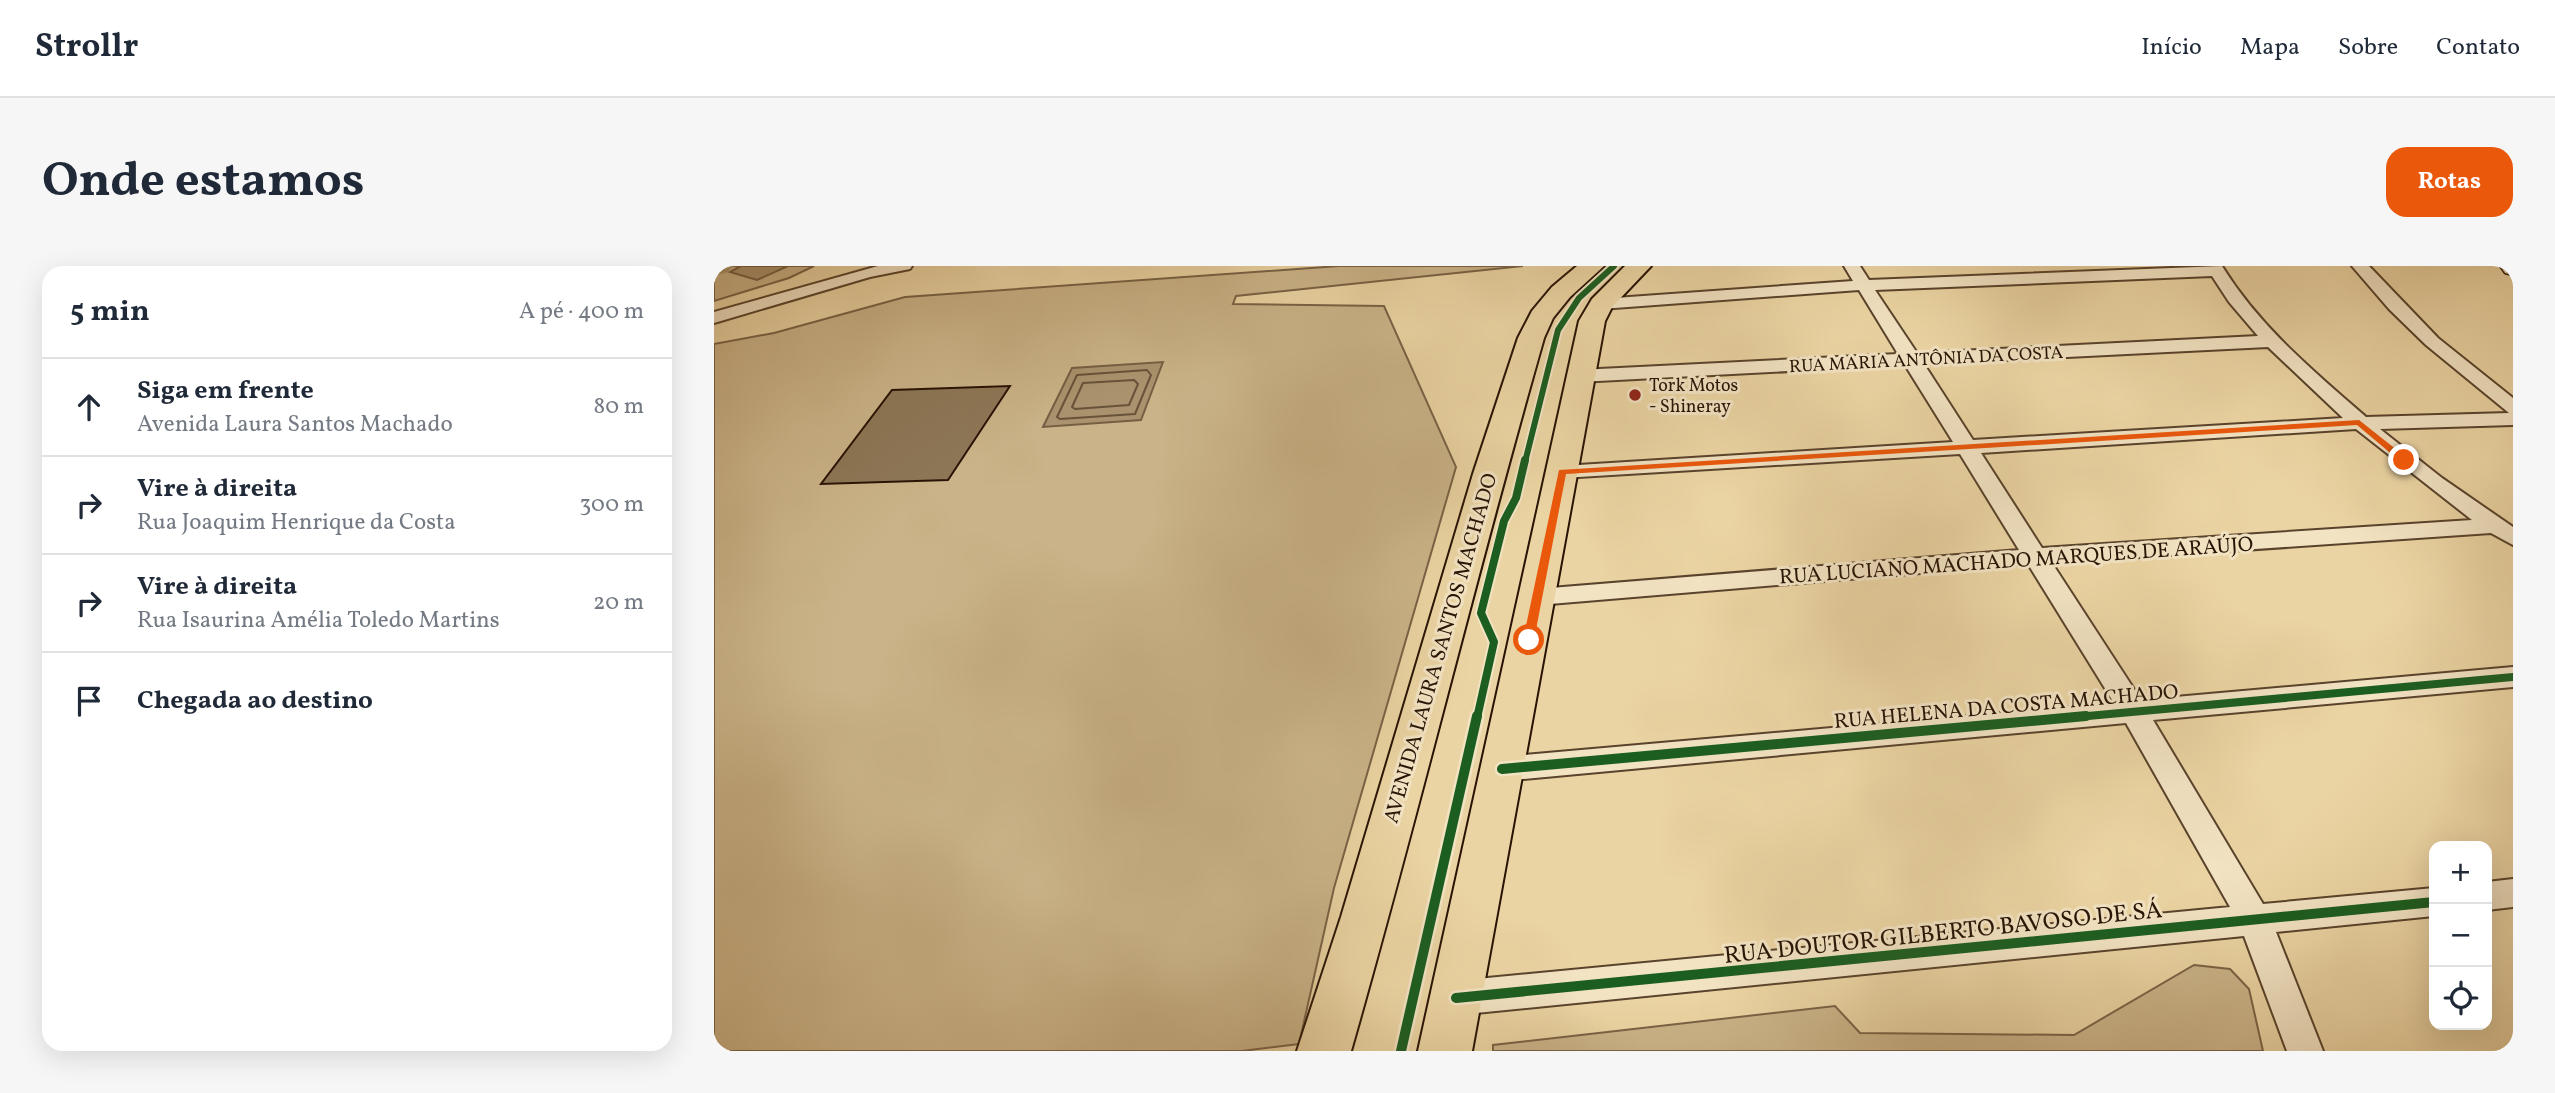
<!DOCTYPE html>
<html lang="pt">
<meta charset="utf-8">
<style>
body{margin:0;font-family:Vollkorn,serif;background:#f6f6f7;color:#1f2937}
.controls{position:absolute;right:21px;bottom:21px;display:grid;overflow:hidden;border-radius:14px;box-shadow:0 7px 28px #0002}
.controls button{width:63px;height:63px;display:grid;place-items:center;padding:0;border:0;border-bottom:2px solid #e0e1e3;background:#fff;color:#1f2937;font:35px sans-serif}
.stop{position:absolute;width:21px;height:21px;margin:-16px;border:5px solid #ea580c;border-radius:50%;background:#fff}
.stop.end{background:#ea580c;border-color:#fff;box-shadow:0 2px 7px #0008}
.list{margin:0;padding:0;list-style:none}
h2{display:flex;justify-content:space-between;align-items:center;height:91px;margin:0;padding:0 28px;font-size:30px}
h2 small{font-size:23px;font-weight:400;color:#747a83}
.list li{display:grid;grid-template-columns:46px 1fr auto;gap:21px;align-items:center;box-sizing:border-box;height:98px;padding:0 28px;border-top:2px solid #e0e1e3}
.list b{display:block;font-size:26px;white-space:nowrap}
.list p{margin:0;font-size:23px;white-space:nowrap;color:#747a83}
.list em{font-size:23px;font-style:normal;color:#747a83}
.icon{flex:none;width:38px;height:38px;fill:none;stroke:currentColor;stroke-width:2;stroke-linecap:round;stroke-linejoin:round}
.map{position:relative;flex:none;width:1799px;height:785px;overflow:hidden;border-radius:21px}
header{display:flex;align-items:center;gap:42px;box-sizing:border-box;height:98px;padding:0 35px;background:#fff;border-bottom:2px solid #e0e1e3}
header strong{font-size:33px}
nav{display:flex;gap:38px;margin-inline-start:auto;font-size:24px}
.intro{display:flex;align-items:center;justify-content:space-between;box-sizing:border-box;height:168px;padding:0 42px}
h1{margin:0;font-size:49px}
.button{padding:18px 32px;border-radius:21px;background:#ea580c;color:#fff;font-size:24px;font-weight:700}
main{display:flex;gap:42px;padding:0 42px}
aside{flex:1;background:#fff;border-radius:21px;box-shadow:0 7px 28px #0002}
.map>svg:first-child{display:block}
</style>
<header>
<strong>Strollr</strong>
<nav><a>Início</a><a>Mapa</a><a>Sobre</a><a>Contato</a></nav>
</header>
<div class="intro"><h1>Onde estamos</h1><a class="button">Rotas</a></div>
<main>
<aside>
<h2>5 min<small>A pé · 400 m</small></h2>
<ul class="list">
<li><svg class="icon" aria-label="ahead" viewBox="0 0 24 24"><path d="M12 20V5M6 11l6-6 6 6"/></svg><div><b>Siga em frente</b><p>Avenida Laura Santos Machado</p></div><em>80 m</em></li>
<li><svg class="icon" aria-label="right" viewBox="0 0 24 24"><path d="M7 20v-9h11M14 6l5 5-5 5"/></svg><div><b>Vire à direita</b><p>Rua Joaquim Henrique da Costa</p></div><em>300 m</em></li>
<li><svg class="icon" aria-label="right" viewBox="0 0 24 24"><path d="M7 20v-9h11M14 6l5 5-5 5"/></svg><div><b>Vire à direita</b><p>Rua Isaurina Amélia Toledo Martins</p></div><em>20 m</em></li>
<li><svg class="icon" aria-label="arrive" viewBox="0 0 24 24"><path d="M6 21V4h12l-3 4 3 4H6"/></svg><div><b>Chegada ao destino</b></div></li>
</ul>
</aside>
<div class="map">
<svg width="1799" height="785" viewBox="0 0 1799 785">
<rect width="100%" height="100%" fill="#ebd4a3"/>
<filter id="stains"><feTurbulence type="fractalNoise" baseFrequency=".00286" numOctaves="4"/><feColorMatrix values="0 0 0 0 .2 0 0 0 0 .09 0 0 0 0 .02 0 0 0 .5 -.17"/></filter>
<radialGradient id="worn" r=".72"><stop offset=".6" stop-color="#630" stop-opacity="0"/><stop offset="1" stop-color="#630" stop-opacity=".3"/></radialGradient>
<!-- green -->
<g fill="#cab388" stroke="#796346" stroke-width="2">
<polygon points="0,0 100,0 75,12 0,35"/>
<polygon points="625,0 809,0 522,30 519,38 670,40 742,201 620,622 585,778 528,785 0,785 0,78 60,67 191,31"/>
<polygon points="1480,699 1516,703 1535,723 1549,785 779,785 779,779 1121,740 1146,767 1360,769"/>
</g>
<!-- water -->
<g fill="#a9926d" stroke="#755f43" stroke-width="2">
<polygon points="27,0 74,0 43,14 16,6"/>
<polygon points="449,96 427,154 329,161 358,102"/>
</g>
<g fill="none" stroke-linecap="round" stroke-linejoin="round">
<!-- shore -->
<g stroke="#685239" stroke-width="2">
<polygon points="433,104 437,109 421,148 346,153 343,151 363,109"/>
<polygon points="420,114 424,118 415,139 361,143 358,141 369,117"/>
</g>
<!-- river -->
<polygon fill="#a9926d" fill-rule="evenodd" points="0,0 18,0 14,6 0,10"/>
</g>
<!-- building -->
<polygon fill="#8d7757" stroke="#281305" stroke-width="2" points="296,120 234,214 107,218 178,124"/>
<g fill="none" stroke-linecap="round" stroke-linejoin="round">
<!-- street casing -->
<g stroke="#59432c" stroke-width="4">
<g id="street">
<polygon points="164,0 198,0 196,3 156,11 0,57 0,46"/>
<path d="M1130 0H1146L1155 14 1508 0C1545 60 1599 105 1652 151L1795 147 1712 79 1675 43 1638 0H1655L1724 72 1799 132V159L1666 163 1728 212 1799 261V279L1777 267 1338 297 1427 434 1799 401V421L1439 454 1549 638 1720 622V650L1562 666 1609 785H1573L1530 670 742 749 730 744 725 732 730 720 742 715 1516 641 1412 457 788 515 778 511 773 503 778 495 788 491 1400 437 1314 298 824 339 815 337 812 331 815 325 824 323 1305 284 1246 188 848 212 840 211 837 206 840 201 848 200 1239 176 1191 99 865 116 855 110 865 104 1184 88 1145 24 887 43 878 38 887 33 1139 15ZM1498 10 1515 36 1544 70 1203 87 1161 24ZM1554 81 1629 152 1259 174 1210 98ZM1642 163 1758 254 1328 282 1267 187Z"/>
<polygon points="1799,613 1799,641 1773,644 1773,616"/>
</g>
</g>
<!-- secondary casing -->
<g stroke="#281305" stroke-width="3">
<polygon id="secondary" points="1786,0 1799,0 1799,9 1791,7"/>
</g>
<!-- primary casing -->
<g stroke="#281305" stroke-width="4">
<g id="primary">
<path d="M863 0H890L856 31 839 52 830 72C762 309 705 548 637 785H583L627 651 759 208 804 72 818 45 838 21Z"/>
<polygon points="911,0 937,0 898,41 891,55 758,785 704,785 865,55 878,33"/>
</g>
</g>
<!-- street -->
<use href="#street" fill="#f2e3c3" fill-rule="evenodd"/>
<!-- secondary -->
<use href="#secondary" fill="#f2e3c3" fill-rule="evenodd"/>
<!-- primary -->
<use href="#primary" fill="#ebd4a3" fill-rule="evenodd"/>
<!-- cycleway-far2 casing -->
<g stroke="#f2e3c3" stroke-width="10">
<polyline id="cycleway-far2" points="811,196 844,64 865,32 900,0"/>
</g>
<!-- cycleway-far1 casing -->
<g stroke="#f2e3c3" stroke-width="12">
<g id="cycleway-far1">
<polyline points="763,452 780,376 767,347 790,255 802,232 811,194"/>
<polyline points="1352,452 1799,411"/>
</g>
</g>
<!-- cycleway casing -->
<g stroke="#f2e3c3" stroke-width="15">
<g id="cycleway">
<polyline points="788,503 1372,450"/>
<polyline points="742,732 1720,636"/>
<polyline points="687,785 763,450"/>
</g>
</g>
<!-- cycleway-far2 -->
<use href="#cycleway-far2" stroke="#1b5e20" stroke-width="6"/>
<!-- cycleway-far1 -->
<use href="#cycleway-far1" stroke="#1b5e20" stroke-width="8"/>
<!-- cycleway -->
<use href="#cycleway" stroke="#1b5e20" stroke-width="10"/>
</g>
<!-- route -->
<polygon fill="#ea580c" points="1645,154 1693,192 1693,196 1687,196 1643,159 852,208 820,374 815,378 809,374 845,204"/>
<!-- markers -->
<circle fill="#8f2418" stroke="#f2e3c3" stroke-width="2.5" cx="921" cy="129" r="7"/>
<g text-anchor="middle" stroke-width="6" stroke-linejoin="round" paint-order="stroke">
<!-- far-street labels -->
<g font-size="18" fill="#281305" stroke="#f2e3c3">
<text transform="translate(1212 93) rotate(-3)" y="6">RUA MARIA ANTÔNIA DA COSTA</text>
</g>
<!-- far-poi labels -->
<g font-size="18" fill="#281305" stroke="#f2e3c3" text-anchor="start">
<text x="935" y="125">Tork Motos<tspan x="935" dy="21">- Shineray</tspan></text>
</g>
<!-- street labels -->
<g font-size="21" fill="#281305" stroke="#f2e3c3">
<text transform="translate(1302 294) rotate(-4)" y="7">RUA LUCIANO MACHADO MARQUES DE ARAÚJO</text>
<text transform="translate(726 382) rotate(-74)" y="7">AVENIDA LAURA SANTOS MACHADO</text>
<text transform="translate(1292 440) rotate(-5)" y="7">RUA HELENA DA COSTA MACHADO</text>
</g>
<!-- near-street labels -->
<g font-size="24" fill="#281305" stroke="#f2e3c3">
<text transform="translate(1229 666) rotate(-6)" y="8">RUA DOUTOR GILBERTO BAVOSO DE SÁ</text>
</g>
</g>
<rect width="100%" height="100%" filter="url(#stains)"/>
<rect width="100%" height="100%" fill="url(#worn)"/>
</svg>
<div class="controls">
<button>+</button>
<button>−</button>
<button><svg class="icon" aria-label="locate" viewBox="0 0 24 24"><circle cx="12" cy="12" r="6"/><path d="M12 2v4M12 18v4M2 12h4M18 12h4"/></svg></button>
</div>
<div class="stop" style="left:815px;top:374px"></div>
<div class="stop end" style="left:1690px;top:194px"></div>
</div>
</main>
